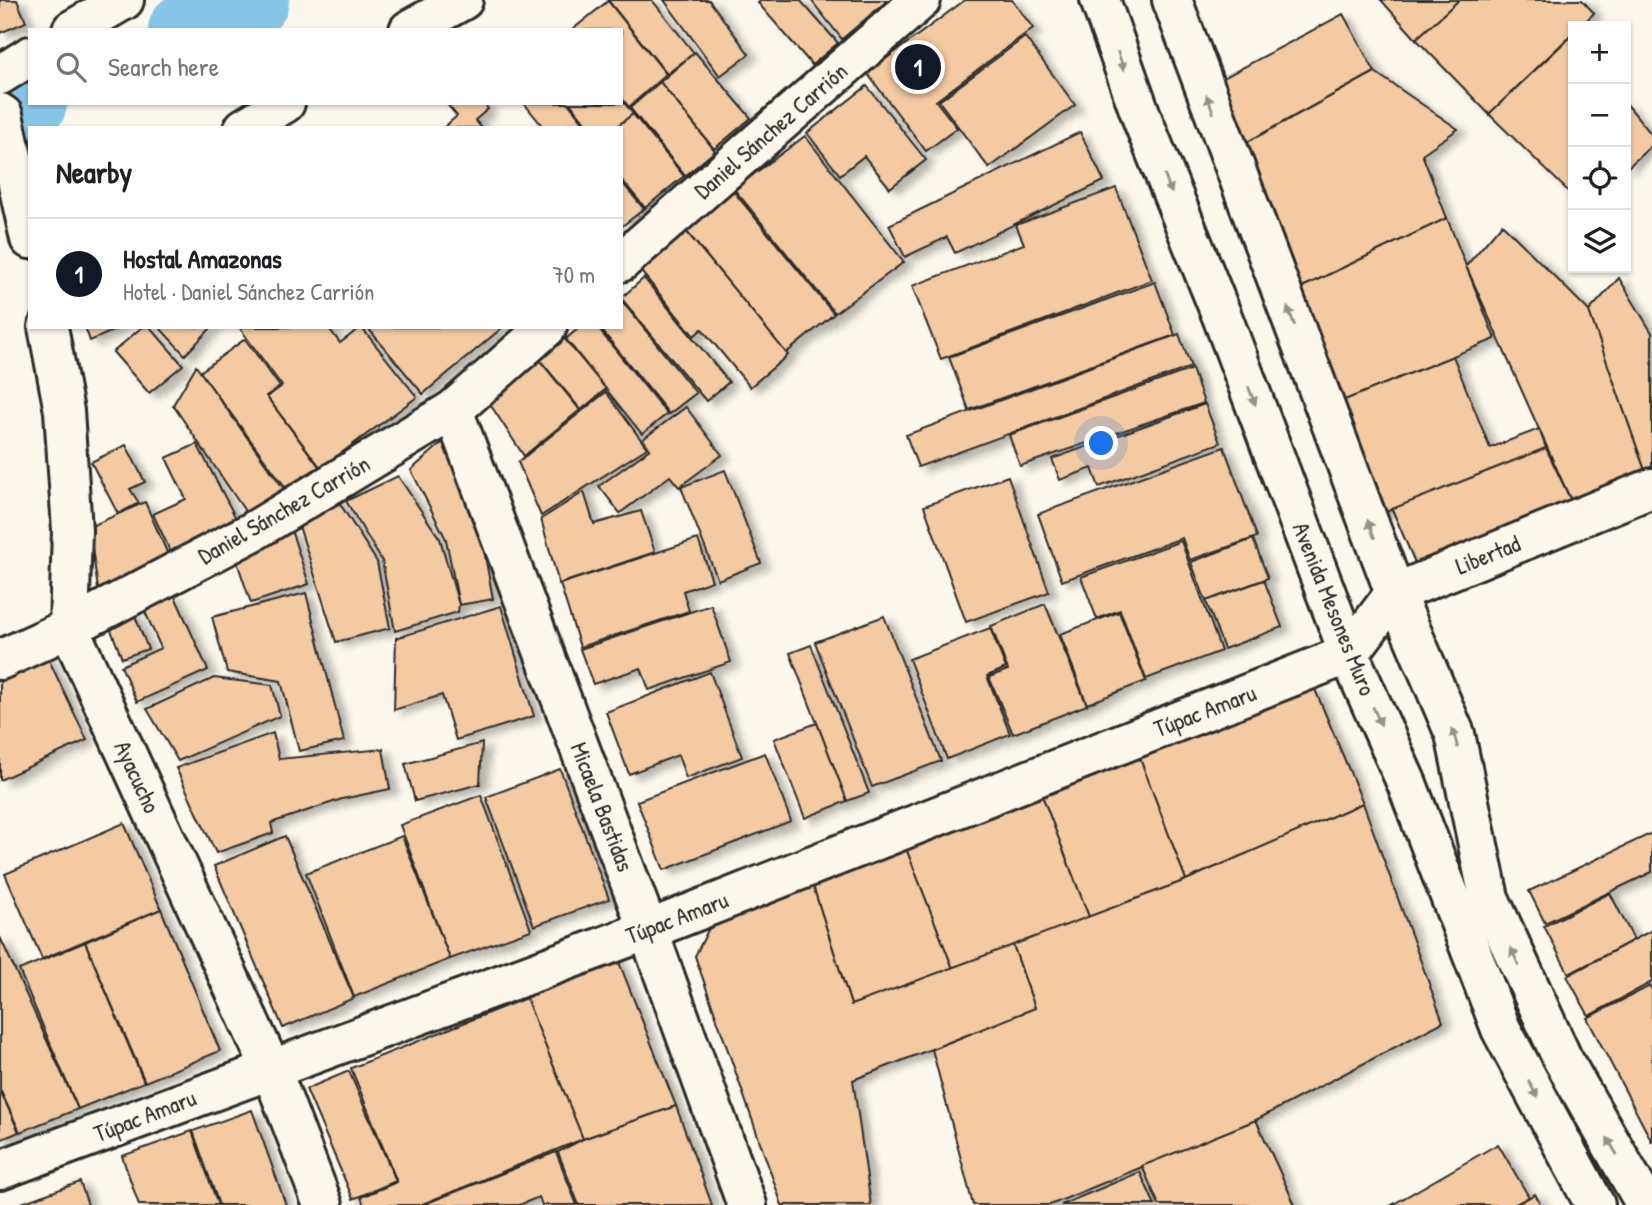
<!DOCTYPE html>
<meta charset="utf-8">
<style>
body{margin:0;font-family:"Patrick Hand",sans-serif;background:#f6f6f6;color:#202124}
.controls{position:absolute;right:21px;top:21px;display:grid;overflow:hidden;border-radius:0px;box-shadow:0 2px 5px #0004}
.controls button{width:63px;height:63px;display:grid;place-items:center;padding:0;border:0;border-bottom:2px solid #e0e0e0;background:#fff;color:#202124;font:35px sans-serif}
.you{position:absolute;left:1102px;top:444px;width:24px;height:24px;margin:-18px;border:5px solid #fff;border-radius:50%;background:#1a73e8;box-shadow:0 0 0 10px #1a73e833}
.badge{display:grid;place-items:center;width:46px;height:46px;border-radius:50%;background:#111827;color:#fff;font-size:23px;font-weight:700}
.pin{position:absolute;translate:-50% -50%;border:4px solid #fff;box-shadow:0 2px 7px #0006}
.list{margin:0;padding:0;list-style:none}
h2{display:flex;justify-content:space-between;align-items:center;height:91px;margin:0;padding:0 28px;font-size:30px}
h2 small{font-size:23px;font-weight:400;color:#757577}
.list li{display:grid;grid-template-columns:46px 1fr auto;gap:21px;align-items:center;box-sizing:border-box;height:112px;padding:0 28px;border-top:2px solid #e0e0e0}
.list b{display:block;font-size:26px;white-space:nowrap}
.list p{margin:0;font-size:23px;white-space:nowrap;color:#757577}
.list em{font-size:23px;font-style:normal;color:#757577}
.icon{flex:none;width:38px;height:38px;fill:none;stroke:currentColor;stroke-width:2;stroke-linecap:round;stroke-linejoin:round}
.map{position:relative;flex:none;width:1652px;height:1205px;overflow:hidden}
.search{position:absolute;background:#fff;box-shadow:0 2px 5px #0004;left:28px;top:28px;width:595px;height:77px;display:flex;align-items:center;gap:18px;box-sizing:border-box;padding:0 24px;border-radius:0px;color:#757577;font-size:26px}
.panel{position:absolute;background:#fff;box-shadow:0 2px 5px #0004;left:28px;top:126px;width:595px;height:203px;border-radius:0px}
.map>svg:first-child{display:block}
</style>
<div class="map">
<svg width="1652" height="1205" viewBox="0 0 1652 1205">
<defs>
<filter id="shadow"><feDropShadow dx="8" dy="4.5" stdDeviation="3.5" flood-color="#0004"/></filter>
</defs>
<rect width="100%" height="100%" fill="#fbf7ec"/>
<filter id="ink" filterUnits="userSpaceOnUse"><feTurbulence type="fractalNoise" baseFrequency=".0143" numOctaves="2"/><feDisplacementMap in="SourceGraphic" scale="14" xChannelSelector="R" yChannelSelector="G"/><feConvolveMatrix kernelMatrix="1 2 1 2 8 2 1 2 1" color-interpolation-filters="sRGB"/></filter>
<g filter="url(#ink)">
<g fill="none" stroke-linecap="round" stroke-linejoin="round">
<!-- river -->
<g stroke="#88c6e8" stroke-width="74">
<polyline points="185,30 252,0"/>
<polyline points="0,121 30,103"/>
</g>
</g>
<!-- building -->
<g fill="#f3caa2" stroke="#2b2b2b" stroke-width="2" filter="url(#shadow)">
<polygon points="0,0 17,0 26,22 0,33"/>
<polygon points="608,0 652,0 694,53 667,74"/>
<polygon points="664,0 709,0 749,54 720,76"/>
<polygon points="762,0 800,0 838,43 812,65 758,3"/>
<polygon points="811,0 888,0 842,39"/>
<polygon points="965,0 1012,0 1033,28 936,101 957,128 926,151 867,73"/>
<polygon points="1381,0 1459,0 1416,39"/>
<polygon points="1459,0 1582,0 1594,13 1581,26 1573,26 1573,33 1489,114 1416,39"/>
<polygon points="608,1 666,74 629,107 621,97 621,30 572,30"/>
<polygon points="1343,14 1375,72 1242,145 1210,85"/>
<polygon points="1571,36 1573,39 1573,196 1489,114"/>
<polygon points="1025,37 1075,105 989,168 939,101"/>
<polygon points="695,52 751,118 714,149 660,82"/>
<polygon points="1375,72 1458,129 1422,154 1447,218 1292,292 1242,145"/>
<polygon points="660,82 715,151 685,176 630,108"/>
<polygon points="867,86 926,160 890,188 864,156 840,175 807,133"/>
<polygon points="621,99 633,114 615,128 590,128 570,103 621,103"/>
<polygon points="446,103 484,103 488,109 475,120 482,128 443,128 457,116"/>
<polygon points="524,103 568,103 588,128 544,128"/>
<polygon points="1626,103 1652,135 1652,145 1626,169"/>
<polygon points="633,114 684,176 645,208 621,179 621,128 615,128"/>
<polygon points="1080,132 1104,181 955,253 947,237 905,257 889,225"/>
<polygon points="805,136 904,262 835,313 734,189"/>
<polygon points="621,181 644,209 621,227"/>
<polygon points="730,187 834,314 786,353 682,226"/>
<polygon points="1116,188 1152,280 941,359 912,286 1024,244 1016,225"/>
<polygon points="1447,218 1495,339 1335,404 1292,292"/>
<polygon points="1502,224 1589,311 1646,473 1572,503 1466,266"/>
<polygon points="685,230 788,355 750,387 702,329 694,336 638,268"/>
<polygon points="644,278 729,382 706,401 621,298"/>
<polygon points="1619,278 1652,333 1652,471 1646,473 1589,311"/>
<polygon points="1155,282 1175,335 969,410 949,357"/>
<polygon points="621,300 696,393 669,414 599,327 621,327"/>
<polygon points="85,327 122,327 90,341"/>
<polygon points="142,327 150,327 183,365 149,393 113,352"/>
<polygon points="159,327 212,327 185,355"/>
<polygon points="239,327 328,327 340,343 361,327 417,397 321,468 267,397 282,386"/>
<polygon points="367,327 503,327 423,394"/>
<polygon points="580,327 597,327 667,414 642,434 566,339"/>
<polygon points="559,332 606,389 581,410 534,353"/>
<polygon points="1179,334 1191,367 918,467 906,435"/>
<polygon points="245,339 280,387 266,396 321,469 289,492 200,372"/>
<polygon points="1453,356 1490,448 1539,429 1546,448 1376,516 1335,404"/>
<polygon points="537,357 580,410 524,456 486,398"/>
<polygon points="196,366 289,496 251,520 173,405"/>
<polygon points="1192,369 1204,403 1020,466 1009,435"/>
<polygon points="606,392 647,448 541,516 518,462"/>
<polygon points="1205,404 1220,443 1099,487 1092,468 1060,480 1052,459"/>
<polygon points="686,407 722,455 679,487 670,476 620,513 599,486 650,449 643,439"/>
<polygon points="443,442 476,507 493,599 459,605 446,539 411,470"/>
<polygon points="197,444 240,526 173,557 153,514 186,499 166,458"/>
<polygon points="126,445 145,482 130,489 139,503 118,514 91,462"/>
<polygon points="1224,447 1257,537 1190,560 1182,538 1062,581 1038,514"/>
<polygon points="1546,448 1572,503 1418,570 1392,509"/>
<polygon points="725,470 761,563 718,580 681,487"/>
<polygon points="398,476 440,539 459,605 458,612 395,631 382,561 346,501"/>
<polygon points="1008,476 1049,592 966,622 924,506"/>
<polygon points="584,492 594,524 641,511 655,552 559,584 541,519"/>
<polygon points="335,496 377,562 390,628 336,642 299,526"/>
<polygon points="145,502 170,559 99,596 89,527"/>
<polygon points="291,530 309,584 251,603 233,550"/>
<polygon points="698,539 712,581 683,591 689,611 580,647 560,584"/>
<polygon points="1253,539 1268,578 1206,601 1191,562"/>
<polygon points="1181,541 1221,651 1146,679 1120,610 1097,619 1081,577"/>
<polygon points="1264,580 1282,627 1224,649 1206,601"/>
<polygon points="306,593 344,741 299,751 281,681 227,672 212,617"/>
<polygon points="174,594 208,670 137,702 121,666 161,648 143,607"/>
<polygon points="1045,604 1087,705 1013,734 989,677 1008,670 991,626"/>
<polygon points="711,605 731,662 649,690 641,668 593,684 580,649"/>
<polygon points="501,606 534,716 456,740 442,695 394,710 396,638"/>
<polygon points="133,611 148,649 122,658 111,630"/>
<polygon points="1119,612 1146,681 1087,704 1060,634"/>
<polygon points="884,616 941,761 872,787 815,642"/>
<polygon points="990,628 1006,668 987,676 1010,734 947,759 909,659"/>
<polygon points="811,645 869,793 847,801 790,653"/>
<polygon points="46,654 87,740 0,780 0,676"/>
<polygon points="710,672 742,757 686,778 678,755 629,774 606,712"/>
<polygon points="214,678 272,685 280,716 178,761 147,709"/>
<polygon points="1314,687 1363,803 1186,880 1139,756"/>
<polygon points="817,723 847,801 805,818 774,739"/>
<polygon points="273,733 279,759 383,749 390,789 342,799 271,823 273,833 216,853 176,768"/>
<polygon points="482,743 480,784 415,801 405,764"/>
<polygon points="765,753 791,821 664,870 637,801"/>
<polygon points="1139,756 1186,880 1089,917 1041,793"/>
<polygon points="560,769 609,899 534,926 486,797"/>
<polygon points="1041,793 1089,917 953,969 905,846"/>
<polygon points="481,795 531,930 450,959 400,825"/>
<polygon points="1363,803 1443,1022 1256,1120 1050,1205 973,1205 932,1049 1035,1008 1013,945 1186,880"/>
<polygon points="124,823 161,909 42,959 5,874"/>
<polygon points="1652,833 1652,872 1545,923 1529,891"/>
<polygon points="285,836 354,998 283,1028 214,866"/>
<polygon points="402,836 450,959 354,997 306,873"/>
<polygon points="905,846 953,969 851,1005 811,880"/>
<polygon points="811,880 851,1005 1013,945 1035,1008 853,1080 871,1205 782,1205 695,956 709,928"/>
<polygon points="1610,893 1634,940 1569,974 1544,926"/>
<polygon points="161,909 220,1051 145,1082 85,942"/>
<polygon points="1652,930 1652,982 1589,1016 1567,976"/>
<polygon points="0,937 78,1109 20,1132 0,1090"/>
<polygon points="85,942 144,1082 78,1109 19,970"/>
<polygon points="617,957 676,1106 583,1139 526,998"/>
<polygon points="1650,986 1652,990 1652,1142 1587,1018"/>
<polygon points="526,998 583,1139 420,1205 364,1205 361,1197 397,1182 351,1068"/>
<polygon points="349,1071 396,1181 353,1199 306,1089"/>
<polygon points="0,1090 19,1132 0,1140"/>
<polygon points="676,1106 712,1205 579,1205 558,1152 583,1139"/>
<polygon points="252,1110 286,1205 219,1205 193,1131"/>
<polygon points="1256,1120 1295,1205 1159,1205 1142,1166"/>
<polygon points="192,1131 218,1205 139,1205 122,1156"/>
<polygon points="1498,1144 1529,1197 1514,1205 1392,1205"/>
<polygon points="556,1152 577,1205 542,1205 539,1197 519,1205 422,1205"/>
<polygon points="1140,1172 1155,1205 1061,1205"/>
<polygon points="80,1182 88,1205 16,1205"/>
<polygon points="1535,1194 1541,1205 1515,1205"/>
</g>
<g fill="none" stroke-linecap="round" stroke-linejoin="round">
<!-- minor casing -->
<g stroke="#2b2b2b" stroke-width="44">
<g id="minor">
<polyline points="1100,0 1143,121 1223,319 1349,654 1407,784 1501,1029 1595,1205"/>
<polyline points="1172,0 1395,593 1455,734 1489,898 1562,1058 1646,1205"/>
<polyline points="72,30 124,0"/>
<polyline points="409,30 463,0"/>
<polyline points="0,75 30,56"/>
<polyline points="0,113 3,115 30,239"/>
<polyline points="244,128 285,103"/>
<polyline points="621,262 921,0"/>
<polyline points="48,327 64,411 72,530 69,628 271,1069 323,1205"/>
<polyline points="453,410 648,930 747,1205"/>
<polyline points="1349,654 1395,593 1652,488"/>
<polyline points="0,660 69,628 252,532 453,410 547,327"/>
<polyline points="0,1170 648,930 1349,654"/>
</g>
</g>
<!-- minor -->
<use href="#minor" stroke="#fbf7ec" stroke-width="38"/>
</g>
<!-- one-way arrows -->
<defs><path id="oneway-solid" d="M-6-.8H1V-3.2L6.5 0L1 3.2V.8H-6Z" transform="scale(1.75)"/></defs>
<g fill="#93918c">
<use href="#oneway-solid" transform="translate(1121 61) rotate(70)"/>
<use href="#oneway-solid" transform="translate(1210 104) rotate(-111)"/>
<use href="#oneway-solid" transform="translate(1168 184) rotate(68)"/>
<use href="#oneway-solid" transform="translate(1291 316) rotate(-111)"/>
<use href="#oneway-solid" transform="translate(1252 396) rotate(69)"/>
<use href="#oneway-solid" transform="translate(1371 529) rotate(-111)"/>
<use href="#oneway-solid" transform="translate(1377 716) rotate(66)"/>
<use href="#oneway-solid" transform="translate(1455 738) rotate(-106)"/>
<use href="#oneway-solid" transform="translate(1515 957) rotate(-114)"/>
<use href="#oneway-solid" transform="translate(1533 1089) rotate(62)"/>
<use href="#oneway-solid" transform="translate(1612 1146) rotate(-120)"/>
</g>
</g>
<g text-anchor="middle" stroke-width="6" stroke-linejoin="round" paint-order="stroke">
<!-- street labels -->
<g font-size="23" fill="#2b2b2b" stroke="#fbf7ec">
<text transform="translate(771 131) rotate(-41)" y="8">Daniel Sánchez Carrión</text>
<text transform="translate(284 510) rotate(-30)" y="8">Daniel Sánchez Carrión</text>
<text transform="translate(1488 555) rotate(-22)" y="8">Libertad</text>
<text transform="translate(1334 609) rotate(68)" y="8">Avenida Mesones Muro</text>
<text transform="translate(1205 711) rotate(-21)" y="8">Túpac Amaru</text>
<text transform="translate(137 777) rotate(65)" y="8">Ayacucho</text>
<text transform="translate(602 807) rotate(69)" y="8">Micaela Bastidas</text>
<text transform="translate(677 918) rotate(-21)" y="8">Túpac Amaru</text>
<text transform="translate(145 1116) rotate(-21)" y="8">Túpac Amaru</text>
</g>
</g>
</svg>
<div class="controls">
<button>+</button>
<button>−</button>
<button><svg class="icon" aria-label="locate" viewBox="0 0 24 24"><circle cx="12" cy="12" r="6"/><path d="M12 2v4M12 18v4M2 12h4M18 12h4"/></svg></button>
<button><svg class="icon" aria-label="layers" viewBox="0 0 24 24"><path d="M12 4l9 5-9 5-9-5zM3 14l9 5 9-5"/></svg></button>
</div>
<div class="you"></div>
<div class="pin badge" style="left:918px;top:67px">1</div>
<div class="search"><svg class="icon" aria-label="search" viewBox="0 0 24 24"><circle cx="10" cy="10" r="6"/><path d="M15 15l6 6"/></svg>Search here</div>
<section class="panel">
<h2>Nearby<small></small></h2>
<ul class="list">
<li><span class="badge">1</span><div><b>Hostal Amazonas</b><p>Hotel · Daniel Sánchez Carrión</p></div><em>70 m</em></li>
</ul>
</section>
</div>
